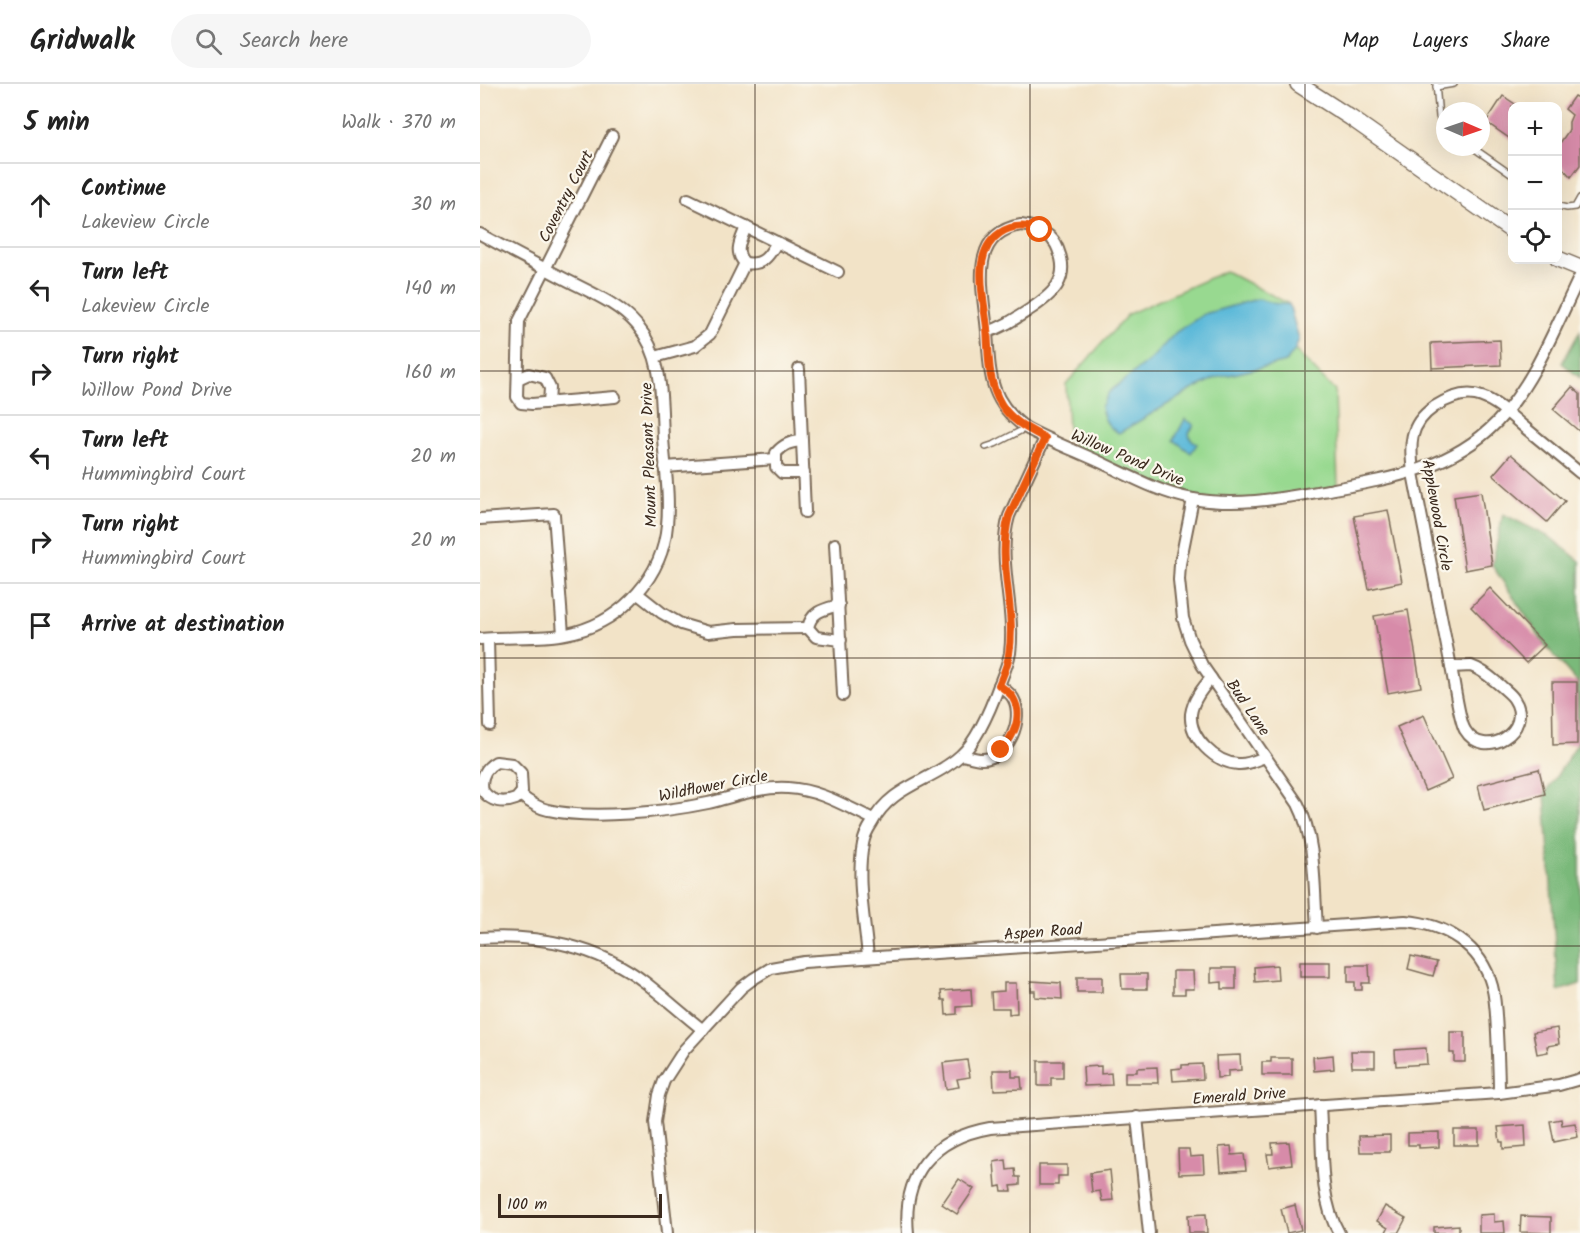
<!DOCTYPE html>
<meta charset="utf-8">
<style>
body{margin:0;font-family:Kalam,sans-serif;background:#f6f6f6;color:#222}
.controls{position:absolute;right:18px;top:18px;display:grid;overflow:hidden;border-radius:12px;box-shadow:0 6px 24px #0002}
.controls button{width:54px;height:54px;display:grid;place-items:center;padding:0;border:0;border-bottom:2px solid #e0e0e0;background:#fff;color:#222;font:30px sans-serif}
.compass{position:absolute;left:956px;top:18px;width:54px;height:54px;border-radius:50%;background:#fff;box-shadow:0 6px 24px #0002;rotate:92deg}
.scale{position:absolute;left:18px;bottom:15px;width:164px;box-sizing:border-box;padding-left:6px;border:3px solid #3b2a1e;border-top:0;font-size:16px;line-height:21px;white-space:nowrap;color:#3b2a1e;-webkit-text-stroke:4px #fbf7ec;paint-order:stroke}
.stop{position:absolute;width:18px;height:18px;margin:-14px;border:4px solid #ea580c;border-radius:50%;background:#fff}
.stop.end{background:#ea580c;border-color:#fff;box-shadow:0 2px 6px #0008}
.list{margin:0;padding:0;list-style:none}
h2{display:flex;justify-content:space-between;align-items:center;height:78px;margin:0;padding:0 24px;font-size:26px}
h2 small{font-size:20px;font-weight:400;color:#767676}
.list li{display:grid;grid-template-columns:39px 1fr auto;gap:18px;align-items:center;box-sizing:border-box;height:84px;padding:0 24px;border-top:2px solid #e0e0e0}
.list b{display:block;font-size:22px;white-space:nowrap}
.list p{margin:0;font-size:20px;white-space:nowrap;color:#767676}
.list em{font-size:20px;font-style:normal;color:#767676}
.icon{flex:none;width:33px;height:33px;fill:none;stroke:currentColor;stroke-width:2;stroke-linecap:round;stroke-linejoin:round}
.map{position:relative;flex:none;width:1100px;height:1149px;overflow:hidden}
header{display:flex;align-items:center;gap:36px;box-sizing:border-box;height:84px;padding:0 30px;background:#fff;border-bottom:2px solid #e0e0e0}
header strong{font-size:28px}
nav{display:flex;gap:33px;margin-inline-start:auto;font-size:21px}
.search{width:420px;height:54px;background:#f6f6f6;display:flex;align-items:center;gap:15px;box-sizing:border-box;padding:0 21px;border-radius:33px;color:#767676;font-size:22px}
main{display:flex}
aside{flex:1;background:#fff}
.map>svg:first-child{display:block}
</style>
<header>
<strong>Gridwalk</strong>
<div class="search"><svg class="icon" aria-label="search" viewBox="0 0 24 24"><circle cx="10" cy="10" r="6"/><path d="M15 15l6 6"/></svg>Search here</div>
<nav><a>Map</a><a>Layers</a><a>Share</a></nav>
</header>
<main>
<aside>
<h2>5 min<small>Walk · 370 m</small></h2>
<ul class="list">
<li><svg class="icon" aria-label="ahead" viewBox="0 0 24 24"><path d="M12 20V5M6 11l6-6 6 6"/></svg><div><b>Continue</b><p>Lakeview Circle</p></div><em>30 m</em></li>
<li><svg class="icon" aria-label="left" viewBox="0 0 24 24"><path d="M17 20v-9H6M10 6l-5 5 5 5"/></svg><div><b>Turn left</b><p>Lakeview Circle</p></div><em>140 m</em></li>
<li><svg class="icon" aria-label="right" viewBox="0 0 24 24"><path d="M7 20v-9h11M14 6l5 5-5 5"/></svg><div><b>Turn right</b><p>Willow Pond Drive</p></div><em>160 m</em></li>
<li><svg class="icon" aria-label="left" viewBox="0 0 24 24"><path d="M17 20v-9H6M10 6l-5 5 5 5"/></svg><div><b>Turn left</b><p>Hummingbird Court</p></div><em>20 m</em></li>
<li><svg class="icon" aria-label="right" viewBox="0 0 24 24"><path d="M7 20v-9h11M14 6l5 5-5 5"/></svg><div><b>Turn right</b><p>Hummingbird Court</p></div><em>20 m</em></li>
<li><svg class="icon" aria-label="arrive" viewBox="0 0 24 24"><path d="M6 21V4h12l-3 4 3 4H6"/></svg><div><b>Arrive at destination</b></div></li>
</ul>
</aside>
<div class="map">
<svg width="1100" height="1149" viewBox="0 0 1100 1149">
<rect width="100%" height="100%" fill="#fbf7ec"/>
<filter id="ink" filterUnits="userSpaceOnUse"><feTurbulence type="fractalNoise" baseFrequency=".0167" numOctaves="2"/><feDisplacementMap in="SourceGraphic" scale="12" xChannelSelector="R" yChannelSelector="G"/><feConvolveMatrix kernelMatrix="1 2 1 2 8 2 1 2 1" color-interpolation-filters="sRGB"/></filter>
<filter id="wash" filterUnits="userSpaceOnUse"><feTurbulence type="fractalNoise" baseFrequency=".008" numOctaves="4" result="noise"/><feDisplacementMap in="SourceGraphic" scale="24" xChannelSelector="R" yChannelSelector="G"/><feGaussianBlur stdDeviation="1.35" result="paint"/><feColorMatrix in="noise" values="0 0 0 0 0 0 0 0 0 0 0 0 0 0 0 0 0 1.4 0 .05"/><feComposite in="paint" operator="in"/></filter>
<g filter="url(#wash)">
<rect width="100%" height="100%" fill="#f2e3c7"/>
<!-- green -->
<polygon fill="#98d990" stroke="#6a8257" stroke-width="1.5" points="745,187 809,220 819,255 815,266 855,307 858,404 793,416 713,415 596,367 588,347 586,300 648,230"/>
<!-- forest -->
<g fill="#7ab97a" stroke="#5a724c" stroke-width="1.5">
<polygon points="1100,247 1100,294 1082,279"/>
<polygon points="1023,430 1071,454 1100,477 1100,900 1078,907 1065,710 1097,660 1097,598 1065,561 1012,481"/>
</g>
<!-- water -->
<g fill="#5bb9d9" stroke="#4b727c" stroke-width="1.5">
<path d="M777 215C789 217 797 222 809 220L819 255 815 266 806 278 736 294 710 307 639 349C627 343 624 335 621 323L629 308 671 275 696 248 724 230Z"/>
<polygon points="705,335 714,341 709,349 710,354 717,360 711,369 694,356"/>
</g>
<g id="blocks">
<!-- building -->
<g fill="#d78ba9">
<polygon points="1023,12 1038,22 1032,22 1032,56 1006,38"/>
<polygon points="1094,12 1100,15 1100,81 1091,93 1078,79 1078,62 1089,46 1089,38 1092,31 1085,25"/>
<polygon points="1020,256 1021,281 952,284 951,259"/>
<polygon points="1092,303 1100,310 1100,348 1073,325"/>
<polygon points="1031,370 1085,417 1067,438 1013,391"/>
<polygon points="1001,408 1012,481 985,486 974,412"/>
<polygon points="908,426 922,498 889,505 874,432"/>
<polygon points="1010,504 1065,561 1046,579 991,523"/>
<polygon points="928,526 941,603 908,609 894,532"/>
<polygon points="1072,598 1097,598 1097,660 1073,661"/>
<polygon points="944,631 972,695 945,707 917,643"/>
<polygon points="1059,685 1065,710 1004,726 998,701"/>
<polygon points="931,872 957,878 953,892 928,885"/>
<rect x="820" y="878" width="30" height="15"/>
<polygon points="797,881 798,896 775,898 774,883"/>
<polygon points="868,881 889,881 890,899 882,899 882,906 875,906 875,898 868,898"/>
<polygon points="731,884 756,884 756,905 742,905 742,898 731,899"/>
<polygon points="693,887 713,887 714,905 705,905 705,910 693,910"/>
<polygon points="641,890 667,890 667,905 642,905"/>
<rect x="597" y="893" width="25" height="15"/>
<polygon points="551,897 581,899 582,915 555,913 555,907 551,907"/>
<polygon points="524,899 536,899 537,929 529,930 529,924 512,924 511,908 524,907"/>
<polygon points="491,905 492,922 477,923 477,930 466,931 465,916 462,916 461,907"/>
<polygon points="1077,944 1079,960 1067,962 1068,968 1057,970 1053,948"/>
<polygon points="970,948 985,948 985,978 974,978 974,969 970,969"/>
<polygon points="946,964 947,980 916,982 915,966"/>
<polygon points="871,967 895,967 895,983 872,983"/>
<polygon points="760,971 761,986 748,987 748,993 737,994 736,972"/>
<polygon points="853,971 854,985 834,987 833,973"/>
<polygon points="791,974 812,974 812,991 782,991 782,978 791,978"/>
<polygon points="487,976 490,993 477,995 479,1003 466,1005 463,979"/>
<polygon points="558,977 583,977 583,994 571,994 571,1002 558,1002"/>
<polygon points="722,980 723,995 693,997 692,985 702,984 702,981"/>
<polygon points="621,982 621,990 631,989 632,1001 604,1002 603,983"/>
<polygon points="677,983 678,999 645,999 645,988 657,988 657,984"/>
<polygon points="513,986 532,986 532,993 541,993 542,1005 514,1006"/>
<polygon points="1081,1035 1082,1041 1095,1039 1098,1053 1074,1058 1070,1037"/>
<polygon points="1045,1041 1046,1063 1023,1065 1023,1058 1020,1058 1018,1043"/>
<rect x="974" y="1046" width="25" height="15"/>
<polygon points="959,1048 959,1063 939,1064 939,1061 928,1061 928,1049"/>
<polygon points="910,1051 910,1068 880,1068 879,1052"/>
<polygon points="809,1058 812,1080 789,1083 787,1070 793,1070 792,1059"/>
<polygon points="751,1062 752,1071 764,1070 766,1086 741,1088 739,1063"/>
<polygon points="698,1065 709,1065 710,1073 723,1072 724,1089 699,1090"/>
<polygon points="526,1076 527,1086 535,1085 536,1093 540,1093 540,1101 531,1102 532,1107 522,1107 521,1102 516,1103 514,1078"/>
<polygon points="559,1081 587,1081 587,1092 578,1092 578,1101 559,1101"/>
<polygon points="630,1086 633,1116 622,1117 620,1107 612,1108 610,1089"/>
<polygon points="479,1095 494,1105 477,1130 462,1120"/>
<polygon points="815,1121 821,1146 807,1149 801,1125"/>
<polygon points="905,1122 926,1134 918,1149 908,1149 906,1148 908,1144 897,1137"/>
<polygon points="726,1130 727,1149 709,1149 708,1131"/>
<polygon points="1014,1130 1014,1138 1024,1137 1025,1149 999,1149 999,1131"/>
<polygon points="1041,1132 1071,1133 1071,1149 1040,1148"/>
<polygon points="979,1141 979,1149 954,1149 954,1143"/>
</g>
</g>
</g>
<g filter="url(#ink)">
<use href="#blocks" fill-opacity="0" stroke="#7b6b59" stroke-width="1.5"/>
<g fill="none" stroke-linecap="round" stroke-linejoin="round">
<!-- lane casing -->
<g stroke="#7b6b59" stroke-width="8">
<g id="lane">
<polyline points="956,0 959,33 965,41"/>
<polyline points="956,3 974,0"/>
<polyline points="992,63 1032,91"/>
<polyline points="1078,122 1087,124 1095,123 1100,114"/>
<polyline points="506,363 515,360 546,344"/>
</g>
</g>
<!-- street casing -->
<g stroke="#7b6b59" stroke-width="14">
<g id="street">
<polyline points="132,52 39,237 37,313 41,319 52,320 135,313"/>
<polyline points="208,115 358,188"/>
<path d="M541 141C557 143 572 149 578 165 591 196 572 211 549 226 535 235 523 243 507 248 504 209 486 150 541 141Z"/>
<path d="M266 143C261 156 253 168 265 179 283 182 289 172 297 158"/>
<path d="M0 150C27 165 54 179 81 193 107 207 137 218 157 241 184 273 181 315 183 354 185 383 190 412 187 441 183 491 144 535 95 548 64 556 32 552 0 555"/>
<path d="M507 248C510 291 509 317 546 344 570 357 596 367 620 378 650 392 680 409 713 415 760 423 802 414 848 406 910 395 971 385 1017 338 1055 298 1076 241 1100 192"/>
<polyline points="175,273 215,262 230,250 265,179"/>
<polyline points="319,285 325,428"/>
<polyline points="38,295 49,290 65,294 70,304 69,319"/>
<path d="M322 357C310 358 304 360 296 369V383L302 389H324"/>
<polyline points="185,383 296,375"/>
<path d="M713 415 700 480 699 496 703 534 710 556 722 581 818 720C836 755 834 804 837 844"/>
<polyline points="0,435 74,430 83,550"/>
<polyline points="355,460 363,611"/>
<polyline points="158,510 182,529 201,540 228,548 257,545 328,544"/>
<path d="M359 521C345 525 331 527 328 544L336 553 361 556"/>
<polyline points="8,555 10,641"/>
<path d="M991 582C1003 586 1011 594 1021 602 1025 606 1031 610 1034 615 1055 646 1004 678 985 646 979 637 974 596 971 583Z"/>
<path d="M971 583 933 389C930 361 928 341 954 323 968 314 985 306 1002 313 1017 318 1031 332 1043 342 1062 358 1081 373 1100 389"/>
<path d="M731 594C722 605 713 616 711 630 709 654 736 679 758 680 767 681 777 676 785 673"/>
<path d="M482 671C488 672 495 675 501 675 528 676 545 635 533 614 530 609 524 605 519 601"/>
<path d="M16 678 32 680 41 689 42 708 36 715C23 720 11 718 3 707 0 694 5 684 16 678Z"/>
<path d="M40 711C49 718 58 724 68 726 111 736 185 728 228 719 254 713 281 702 308 704 340 706 365 722 393 735"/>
<path d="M0 854C58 850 119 862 166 899 185 914 204 931 223 946"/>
<path d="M388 873C385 837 376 796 383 760 384 752 388 745 392 739 411 701 452 698 481 671 498 656 512 621 520 599 524 589 528 579 530 569 536 523 516 477 529 432L565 354"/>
<path d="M840 1021C843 1062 838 1113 859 1149"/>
<polyline points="657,1033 669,1149"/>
<path d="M187 1149 175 1038 179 1011 184 997 204 966 261 904 273 895 291 884 324 878 925 837C965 840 1001 861 1012 902 1016 917 1016 933 1017 948 1018 969 1019 989 1019 1009"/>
<path d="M428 1149C422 1090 453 1054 510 1044L1019 1009 1079 1001 1100 995"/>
</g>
</g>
<!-- secondary casing -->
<g stroke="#7b6b59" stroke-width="18">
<g id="secondary">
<polyline points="818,0 871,34 1032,147"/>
<polyline points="1078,175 1100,184"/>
</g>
</g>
<!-- lane -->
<use href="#lane" stroke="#fff" stroke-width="5"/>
<!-- street -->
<use href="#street" stroke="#fff" stroke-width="10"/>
<!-- secondary -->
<use href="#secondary" stroke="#fff" stroke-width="15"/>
</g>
</g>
<g fill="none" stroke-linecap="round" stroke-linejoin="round" filter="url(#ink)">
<!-- route -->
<path stroke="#ea580c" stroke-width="8" d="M521 666C533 653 544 633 533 614 531 609 524 605 519 601 523 591 528 581 529 570 537 525 516 478 529 432L565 354C548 345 531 337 521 320 507 297 509 270 507 244 504 214 490 169 520 149 533 140 546 141 560 146"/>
</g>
<!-- grid -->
<path fill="none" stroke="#3b2a1e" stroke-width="1.5" stroke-opacity="0.55" d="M275 0V1149M550 0V1149M825 0V1149M0 287H1100M0 574H1100M0 862H1100"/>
<g text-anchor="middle" stroke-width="4.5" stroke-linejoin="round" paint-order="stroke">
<!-- street labels -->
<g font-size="16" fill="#3b2a1e" stroke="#fbf7ec">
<text transform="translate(85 112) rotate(-63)" y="6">Coventry Court</text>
<text transform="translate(168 371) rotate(-92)" y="6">Mount Pleasant Drive</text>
<text transform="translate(648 373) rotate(23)" y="6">Willow Pond Drive</text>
<text transform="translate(958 431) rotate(80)" y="6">Applewood Circle</text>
<text transform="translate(769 623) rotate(56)" y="6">Bud Lane</text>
<text transform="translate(233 701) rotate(-11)" y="6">Wildflower Circle</text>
<text transform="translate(563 847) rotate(-4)" y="6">Aspen Road</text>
<text transform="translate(759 1011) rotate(-4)" y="6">Emerald Drive</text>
</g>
</g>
</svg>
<div class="controls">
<button>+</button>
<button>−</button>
<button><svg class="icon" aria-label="locate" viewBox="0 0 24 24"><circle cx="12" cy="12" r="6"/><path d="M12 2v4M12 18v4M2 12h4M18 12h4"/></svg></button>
</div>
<svg class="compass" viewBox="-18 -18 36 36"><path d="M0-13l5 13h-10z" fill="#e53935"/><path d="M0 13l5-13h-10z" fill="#767676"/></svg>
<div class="scale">100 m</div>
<div class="stop" style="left:560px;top:146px"></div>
<div class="stop end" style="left:521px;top:666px"></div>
</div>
</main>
